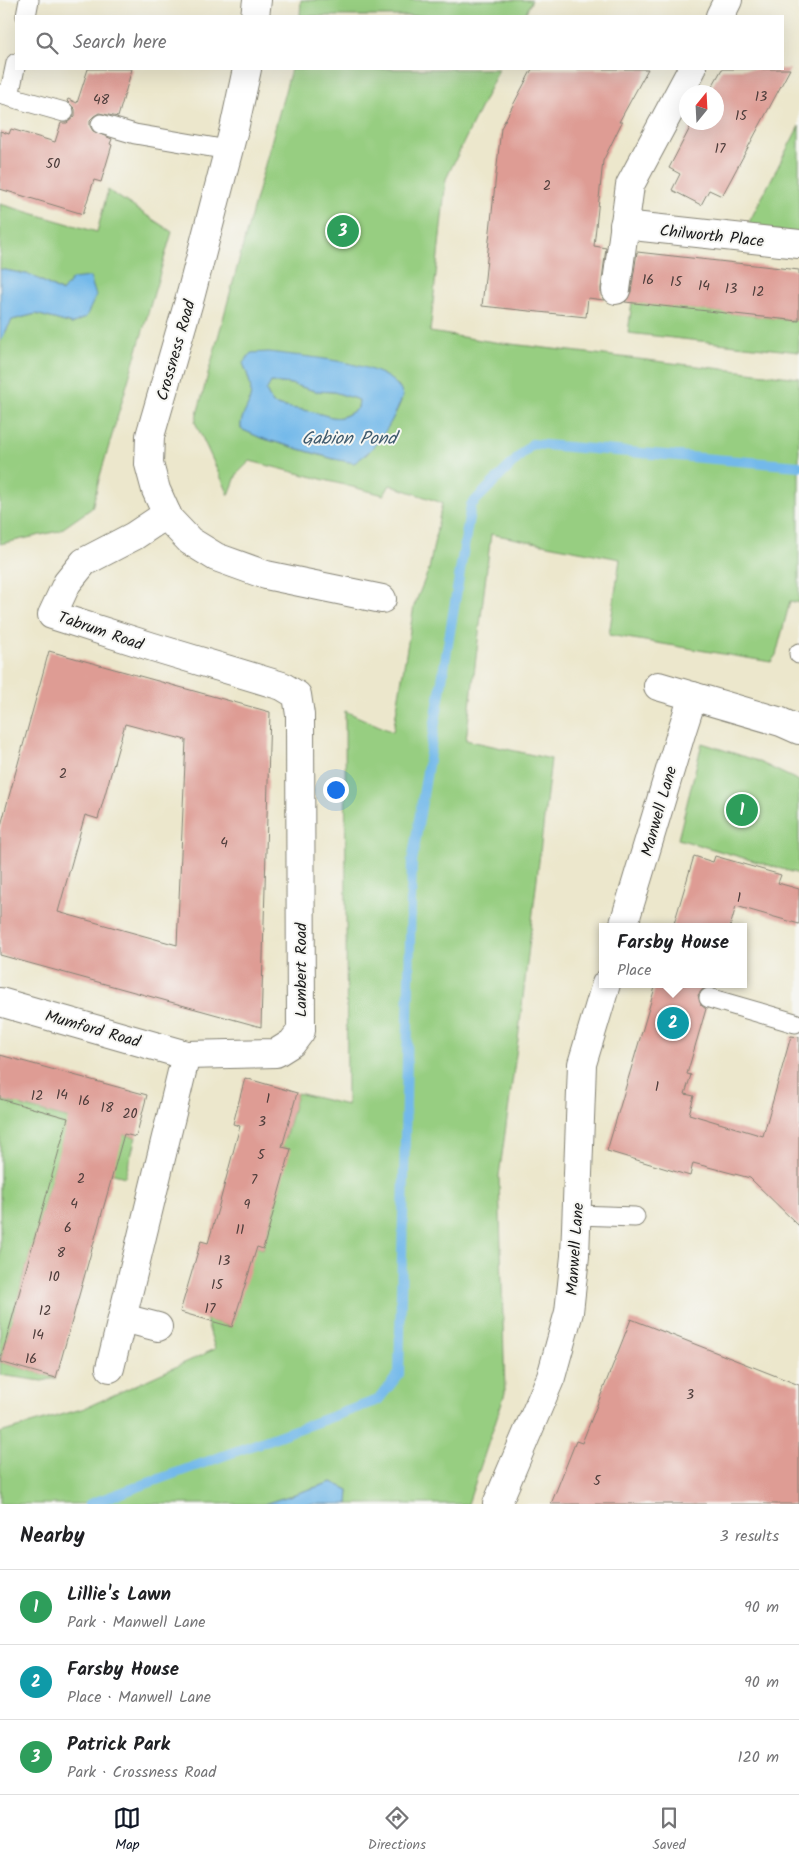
<!DOCTYPE html>
<meta charset="utf-8">
<style>
body{margin:0;font-family:Kalam,sans-serif;background:#f6f6f6;color:#202124}
.compass{position:absolute;left:679px;top:85px;width:45px;height:45px;border-radius:50%;background:#fff;box-shadow:0 5px 20px #0002;rotate:18deg}
.you{position:absolute;left:335px;top:789px;width:18px;height:18px;margin:-12px;border:4px solid #fff;border-radius:50%;background:#1a73e8;box-shadow:0 0 0 8px #1a73e833}
.badge{display:grid;place-items:center;width:32px;height:32px;border-radius:50%;background:#111827;color:#fff;font-size:16px;font-weight:700}
.pin{position:absolute;translate:-50% -50%;border:2px solid #fff;box-shadow:0 1px 5px #0006}
.popup{position:absolute;left:599px;top:923px;width:148px;height:65px;box-sizing:border-box;display:grid;place-content:center;border-radius:0px;background:#fff;filter:drop-shadow(0 1px 4px #0005);font-size:16px;white-space:nowrap;color:#757577}
.popup b{font-size:19px;color:#202124}
.popup::after{content:'';position:absolute;left:50%;top:100%;margin-left:-10px;border:10px solid transparent;border-top-color:#fff}
.list{margin:0;padding:0;list-style:none}
h2{display:flex;justify-content:space-between;align-items:center;height:65px;margin:0;padding:0 20px;font-size:21px}
h2 small{font-size:16px;font-weight:400;color:#757577}
.list li{display:grid;grid-template-columns:32px 1fr auto;gap:15px;align-items:center;box-sizing:border-box;height:75px;padding:0 20px;border-top:1px solid #e0e0e0}
.list b{display:block;font-size:19px;white-space:nowrap}
.list p{margin:0;font-size:16px;white-space:nowrap;color:#757577}
.list em{font-size:16px;font-style:normal;color:#757577}
.icon{flex:none;width:28px;height:28px;fill:none;stroke:currentColor;stroke-width:2;stroke-linecap:round;stroke-linejoin:round}
.map{position:relative;flex:none;width:799px;height:1504px;overflow:hidden}
.search{position:absolute;background:#fff;box-shadow:0 5px 20px #0002;left:15px;right:15px;top:15px;height:55px;display:flex;align-items:center;gap:12px;box-sizing:border-box;padding:0 18px;border-radius:0px;color:#757577;font-size:19px}
.sheet{height:290px;background:#fff}
nav{display:flex;justify-content:space-around;align-items:center;box-sizing:border-box;height:70px;border-top:1px solid #e0e0e0;background:#fff;font-size:14px;color:#757577}
nav a{display:grid;justify-items:center;gap:2px}
nav .on{color:#111827}
.map>svg:first-child{display:block}
</style>
<div class="map">
<svg width="799" height="1504" viewBox="0 0 799 1504">
<rect width="100%" height="100%" fill="#f6f6f2"/>
<filter id="ink" filterUnits="userSpaceOnUse"><feTurbulence type="fractalNoise" baseFrequency=".02" numOctaves="2"/><feDisplacementMap in="SourceGraphic" scale="10" xChannelSelector="R" yChannelSelector="G"/><feConvolveMatrix kernelMatrix="1 2 1 2 8 2 1 2 1" color-interpolation-filters="sRGB"/></filter>
<filter id="wash" filterUnits="userSpaceOnUse"><feTurbulence type="fractalNoise" baseFrequency=".0096" numOctaves="4" result="noise"/><feDisplacementMap in="SourceGraphic" scale="20" xChannelSelector="R" yChannelSelector="G"/><feGaussianBlur stdDeviation="1.12" result="paint"/><feColorMatrix in="noise" values="0 0 0 0 0 0 0 0 0 0 0 0 0 0 0 0 0 1.4 0 .05"/><feComposite in="paint" operator="in"/></filter>
<g filter="url(#wash)">
<rect width="100%" height="100%" fill="#ece7cc"/>
<!-- green -->
<g fill="#97ce81" stroke="#5a754e" fill-rule="evenodd">
<polygon points="301,0 532,0 524,16 300,16"/>
<path d="M291 69H499L446 179 430 332 494 342 799 378V603L790 601 776 655 771 662 609 635 620 559 491 534 466 740 551 759 518 1040 499 1176 505 1393 468 1504H348L349 1490 332 1482 264 1504H0V1433L85 1408 215 1349 206 1319 232 1327 239 1303V1241L263 1249 290 1149 262 1141 264 1133 285 1139 297 1093 347 1105 345 711 393 732 414 606 429 569 442 503 390 485 384 495 250 461 237 474 229 495 195 422ZM243 363 382 374 399 386 403 396C393 420 383 436 366 455L333 459 261 438 241 429C240 415 248 411 250 398 253 387 247 373 243 363Z"/>
<polygon points="799,126 799,233 746,228"/>
<polygon points="108,190 172,232 100,476 92,508 59,531 0,544 0,342 12,320 36,314 72,324 86,317 63,292 31,275 0,269 0,204 97,232"/>
<polygon points="632,302 799,321 799,352 628,333"/>
<path d="M271 382 291 384 315 391 334 392 359 400 358 408C337 423 334 417 313 412 299 409 286 408 273 404L266 391Z"/>
<polygon points="702,743 755,760 799,781 799,874 678,839"/>
<polygon points="21,1083 22,1106 136,1137 125,1177 57,1159 0,1362 56,1378 42,1381 0,1375 0,1100 15,1104"/>
</g>
<!-- water -->
<g fill="#73b9ea" stroke="#486a83" fill-rule="evenodd">
<polygon points="0,269 31,275 62,292 72,279 90,277 96,296 86,317 72,324 36,314 12,320 0,342"/>
<path d="M269 352C302 357 376 360 398 386 401 388 402 393 403 396 392 423 379 447 354 463L334 459 261 438 241 429C240 415 248 410 250 398 253 387 247 373 243 363L251 353ZM271 382 291 384 315 391 334 392 359 400 358 408C338 423 334 417 313 412 300 409 286 408 273 404L266 391Z"/>
<polygon points="332,1482 349,1490 348,1504 264,1504"/>
</g>
<g fill="none" stroke-linecap="round" stroke-linejoin="round">
<!-- stream -->
<polyline stroke="#73b9ea" stroke-width="10" points="90,1504 378,1400 399,1374 412,862 471,505 532,444 799,466"/>
</g>
<g id="blocks">
<!-- building -->
<g fill="#de9c94" fill-rule="evenodd">
<polygon points="88,69 132,69 118,117 99,113 94,116 90,120 90,126 93,131 112,139 110,144 112,145 101,182 94,180 83,214 0,189 0,131 9,134 11,129 55,142 61,123 67,123 75,116 75,109 67,101 68,99 77,103"/>
<polygon points="532,69 648,69 619,122 622,122 603,161 594,246 606,248 601,288 601,295 604,300 588,298 586,317 482,306 501,128"/>
<polygon points="722,69 790,69 722,196 709,190 701,205 672,190 680,174 669,168 693,122 716,122 716,92 709,92"/>
<polygon points="637,252 799,270 799,321 625,302 631,292"/>
<path d="M49 651 270 712 261 1027 0 955V829ZM125 724 186 740 177 945 58 912 85 815 98 819Z"/>
<polygon points="694,856 713,862 715,856 781,875 778,883 799,889 799,924 736,906 730,927 673,927"/>
<polygon points="656,984 713,984 712,987 707,987 702,990 698,995 701,1005 706,1009 687,1074 691,1075 685,1094 694,1096 689,1114 763,1136 791,1036 799,1037 799,1226 750,1178 693,1163 690,1176 607,1151"/>
<polygon points="0,1055 147,1095 136,1137 124,1134 56,1378 0,1362 68,1118 0,1099"/>
<polygon points="245,1078 297,1093 282,1147 291,1149 263,1249 257,1247 232,1327 180,1312 201,1241 208,1243 218,1209 240,1126 233,1124"/>
<polygon points="631,1319 799,1385 799,1504 551,1504 576,1441 582,1443"/>
</g>
</g>
</g>
<g filter="url(#ink)">
<use href="#blocks" fill-opacity="0" stroke="#848274" stroke-width="1"/>
<g fill="none" stroke-linecap="round" stroke-linejoin="round">
<!-- lane casing -->
<g stroke="#848274" stroke-width="21">
<g id="lane">
<polyline points="26,16 29,0"/>
<polyline points="0,94 64,112"/>
<polyline points="9,96 16,63"/>
<polyline points="101,124 135,134 228,150"/>
<polyline points="799,653 799,654"/>
<polyline points="709,998 795,1023"/>
<polyline points="577,1215 635,1217"/>
</g>
</g>
<!-- street casing -->
<g stroke="#848274" stroke-width="30">
<g id="street">
<polyline points="255,16 257,0"/>
<polyline points="720,16 728,0"/>
<polyline points="247,69 234,129 191,294 150,436 149,464 156,490 169,519 190,541 216,557 266,575 382,599"/>
<polyline points="624,225 799,244"/>
<polyline points="616,290 630,185 692,69"/>
<polyline points="658,686 781,722 799,730"/>
<polyline points="623,927 682,730 693,696"/>
<polyline points="0,1002 186,1055 276,1053 292,1043 301,1031 300,715 297,695 282,686 153,647 52,615 67,583 84,562 134,536 167,514"/>
<polyline points="123,1318 158,1327"/>
<polyline points="110,1368 186,1055"/>
<polyline points="497,1504 551,1377 569,1312 575,1256 582,1064 606,984"/>
</g>
</g>
<!-- lane -->
<use href="#lane" stroke="#fff" stroke-width="19"/>
<!-- street -->
<use href="#street" stroke="#fff" stroke-width="28"/>
</g>
</g>
<g text-anchor="middle" stroke-width="4" stroke-linejoin="round" paint-order="stroke">
<!-- number labels -->
<g font-size="14" fill="#4c3c3a">
<text x="761" y="101">13</text>
<text x="101" y="104">48</text>
<text x="741" y="120">15</text>
<text x="720" y="153">17</text>
<text x="53" y="168">50</text>
<text x="547" y="190">2</text>
<text x="648" y="284">16</text>
<text x="676" y="286">15</text>
<text x="704" y="290">14</text>
<text x="731" y="293">13</text>
<text x="758" y="296">12</text>
<text x="63" y="778">2</text>
<text x="224" y="847">4</text>
<text x="739" y="902">1</text>
<text x="657" y="1091">1</text>
<text x="62" y="1099">14</text>
<text x="37" y="1100">12</text>
<text x="268" y="1103">1</text>
<text x="84" y="1105">16</text>
<text x="107" y="1112">18</text>
<text x="130" y="1118">20</text>
<text x="262" y="1126">3</text>
<text x="261" y="1159">5</text>
<text x="81" y="1183">2</text>
<text x="254" y="1184">7</text>
<text x="74" y="1208">4</text>
<text x="247" y="1209">9</text>
<text x="68" y="1232">6</text>
<text x="240" y="1234">11</text>
<text x="61" y="1257">8</text>
<text x="224" y="1265">13</text>
<text x="54" y="1281">10</text>
<text x="217" y="1289">15</text>
<text x="210" y="1313">17</text>
<text x="45" y="1315">12</text>
<text x="38" y="1339">14</text>
<text x="31" y="1363">16</text>
<text x="690" y="1399">3</text>
<text x="597" y="1485">5</text>
</g>
<!-- street labels -->
<g font-size="16" fill="#1c1c1c" stroke="#f6f6f2">
<text transform="translate(712 235) rotate(6)" y="6">Chilworth Place</text>
<text transform="translate(175 350) rotate(-74)" y="6">Crossness Road</text>
<text transform="translate(101 630) rotate(19)" y="6">Tabrum Road</text>
<text transform="translate(658 811) rotate(-74)" y="6">Manwell Lane</text>
<text transform="translate(300 970) rotate(-90)" y="6">Lambert Road</text>
<text transform="translate(93 1028) rotate(16)" y="6">Mumford Road</text>
<text transform="translate(574 1249) rotate(-86)" y="6">Manwell Lane</text>
</g>
<!-- water labels -->
<g font-size="18" font-style="italic" fill="#3f5b6e" stroke="#f6f6f2">
<text x="349" y="444">Gabion Pond</text>
</g>
</g>
</svg>
<svg class="compass" viewBox="-18 -18 36 36"><path d="M0-13l5 13h-10z" fill="#e53935"/><path d="M0 13l5-13h-10z" fill="#757577"/></svg>
<div class="you"></div>
<div class="pin badge" style="left:742px;top:810px;background:#2e9e5b">1</div>
<div class="pin badge" style="left:673px;top:1023px;background:#0f9aa8">2</div>
<div class="popup"><b>Farsby House</b>Place</div>
<div class="pin badge" style="left:343px;top:231px;background:#2e9e5b">3</div>
<div class="search"><svg class="icon" aria-label="search" viewBox="0 0 24 24"><circle cx="10" cy="10" r="6"/><path d="M15 15l6 6"/></svg>Search here</div>
</div>
<section class="sheet">
<h2>Nearby<small>3 results</small></h2>
<ul class="list">
<li><span class="badge" style="background:#2e9e5b">1</span><div><b>Lillie's Lawn</b><p>Park · Manwell Lane</p></div><em>90 m</em></li>
<li><span class="badge" style="background:#0f9aa8">2</span><div><b>Farsby House</b><p>Place · Manwell Lane</p></div><em>90 m</em></li>
<li><span class="badge" style="background:#2e9e5b">3</span><div><b>Patrick Park</b><p>Park · Crossness Road</p></div><em>120 m</em></li>
</ul>
</section>
<nav>
<a class="on"><svg class="icon" aria-label="map" viewBox="0 0 24 24"><path d="M3 6l6-2 6 2 6-2v14l-6 2-6-2-6 2zM9 4v14M15 6v14"/></svg>Map</a>
<a><svg class="icon" aria-label="directions" viewBox="0 0 24 24"><path d="M12 3l9 9-9 9-9-9zM9 14v-3h6M13 9l2 2-2 2"/></svg>Directions</a>
<a><svg class="icon" aria-label="saved" viewBox="0 0 24 24"><path d="M7 4h10v16l-5-4-5 4z"/></svg>Saved</a>
</nav>
